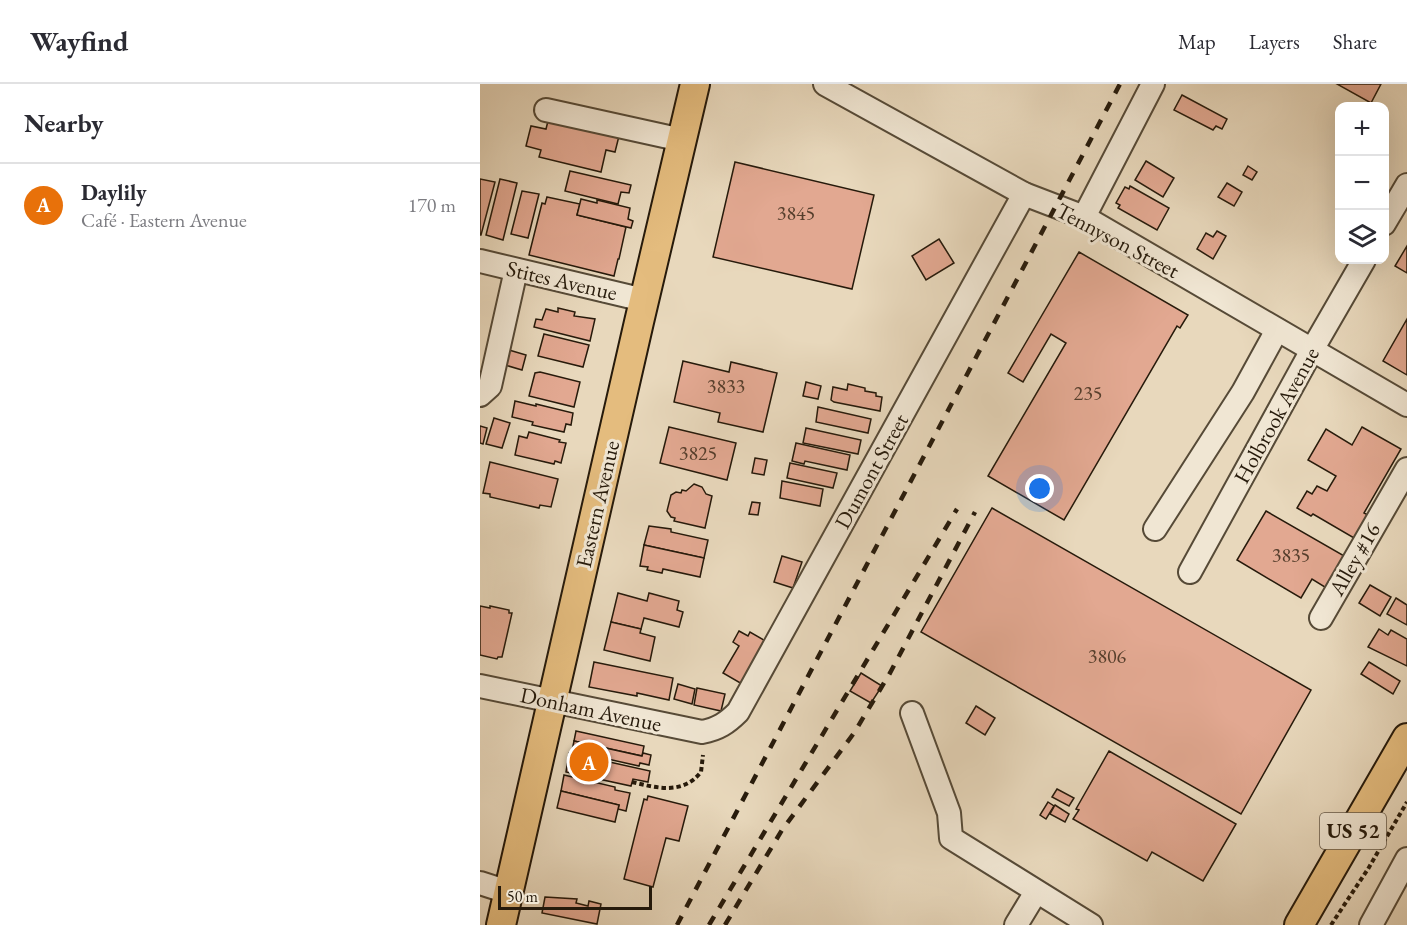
<!DOCTYPE html>
<meta charset="utf-8">
<style>
body{margin:0;font-family:"EB Garamond",serif;background:#f7f7f7;color:#2b2b33}
.controls{position:absolute;right:18px;top:18px;display:grid;overflow:hidden;border-radius:12px;box-shadow:0 6px 24px #0002}
.controls button{width:54px;height:54px;display:grid;place-items:center;padding:0;border:0;border-bottom:2px solid #e1e1e2;background:#fff;color:#2b2b33;font:30px sans-serif}
.scale{position:absolute;left:18px;bottom:15px;width:154px;box-sizing:border-box;padding-left:6px;border:3px solid #261a0b;border-top:0;font-size:16px;line-height:21px;white-space:nowrap;color:#261a0b;-webkit-text-stroke:4px #f0e6d3;paint-order:stroke}
.you{position:absolute;left:560px;top:405px;width:21px;height:21px;margin:-15px;border:4px solid #fff;border-radius:50%;background:#1a73e8;box-shadow:0 0 0 9px #1a73e833}
.badge{display:grid;place-items:center;width:39px;height:39px;border-radius:50%;background:#db2777;color:#fff;font-size:20px;font-weight:700}
.pin{position:absolute;translate:-50% -50%;border:3px solid #fff;box-shadow:0 2px 6px #0006}
.list{margin:0;padding:0;list-style:none}
h2{display:flex;justify-content:space-between;align-items:center;height:78px;margin:0;padding:0 24px;font-size:26px}
h2 small{font-size:20px;font-weight:400;color:#7c7c81}
.list li{display:grid;grid-template-columns:39px 1fr auto;gap:18px;align-items:center;box-sizing:border-box;height:84px;padding:0 24px;border-top:2px solid #e1e1e2}
.list b{display:block;font-size:22px;white-space:nowrap}
.list p{margin:0;font-size:20px;white-space:nowrap;color:#7c7c81}
.list em{font-size:20px;font-style:normal;color:#7c7c81}
.icon{flex:none;width:33px;height:33px;fill:none;stroke:currentColor;stroke-width:2;stroke-linecap:round;stroke-linejoin:round}
.map{position:relative;flex:none;width:927px;height:841px;overflow:hidden}
header{display:flex;align-items:center;gap:36px;box-sizing:border-box;height:84px;padding:0 30px;background:#fff;border-bottom:2px solid #e1e1e2}
header strong{font-size:28px}
nav{display:flex;gap:33px;margin-inline-start:auto;font-size:21px}
main{display:flex}
aside{flex:1;background:#fff}
.map>svg:first-child{display:block}
</style>
<header>
<strong>Wayfind</strong>
<nav><a>Map</a><a>Layers</a><a>Share</a></nav>
</header>
<main>
<aside>
<h2>Nearby<small></small></h2>
<ul class="list">
<li><span class="badge" style="background:#e8710a">A</span><div><b>Daylily</b><p>Café · Eastern Avenue</p></div><em>170 m</em></li>
</ul>
</aside>
<div class="map">
<svg width="927" height="841" viewBox="0 0 927 841">
<rect width="100%" height="100%" fill="#e8d8bc"/>
<filter id="stains"><feTurbulence type="fractalNoise" baseFrequency=".00333" numOctaves="4"/><feColorMatrix values="0 0 0 0 .2 0 0 0 0 .09 0 0 0 0 .02 0 0 0 .5 -.17"/></filter>
<radialGradient id="worn" r=".72"><stop offset=".6" stop-color="#630" stop-opacity="0"/><stop offset="1" stop-color="#630" stop-opacity=".3"/></radialGradient>
<!-- building -->
<g fill="#e2a891" stroke="#261a0b" stroke-width="1.5">
<polygon points="857,0 901,0 891,19"/>
<polygon points="702,11 747,35 742,45 736,42 733,46 694,26"/>
<polygon points="68,37 117,49 118,47 139,52 135,68 126,66 121,88 59,73 61,66 46,62 51,42 66,45"/>
<polygon points="666,77 694,94 683,113 655,96"/>
<polygon points="255,78 394,111 372,205 233,173"/>
<polygon points="768,82 777,88 772,96 763,91"/>
<polygon points="90,87 151,101 149,109 141,108 138,120 85,107"/>
<polygon points="0,95 15,98 1,151 0,151"/>
<polygon points="20,95 37,99 23,156 6,151"/>
<polygon points="747,99 762,108 754,122 738,113"/>
<polygon points="650,102 689,124 677,146 638,124 640,121 636,119 645,103 649,105"/>
<polygon points="42,107 59,110 48,154 31,150"/>
<polygon points="67,113 100,120 97,131 146,143 139,175 138,175 134,192 49,171 62,119 65,120"/>
<polygon points="101,115 117,119 117,116 150,124 148,135 153,137 151,144 97,131"/>
<polygon points="737,147 746,152 733,175 717,165 726,149 733,153"/>
<polygon points="459,155 474,179 446,196 432,172"/>
<polygon points="927,162 927,189 915,182"/>
<polygon points="599,168 708,231 700,244 697,242 584,436 508,392 586,259 571,250 543,298 528,289"/>
<polygon points="78,224 95,228 94,232 115,235 110,257 54,243 56,235 62,236 66,225 78,228"/>
<polygon points="927,235 927,291 903,277"/>
<polygon points="64,250 109,261 103,283 58,272"/>
<polygon points="29,266 46,271 42,286 25,281"/>
<polygon points="203,277 249,288 251,278 297,289 283,348 238,338 240,329 194,318"/>
<polygon points="60,288 100,298 94,323 49,312 55,289"/>
<polygon points="326,298 341,302 338,315 323,312"/>
<polygon points="368,300 385,304 385,307 396,309 396,312 402,313 400,327 354,318 351,316 353,303 367,306"/>
<polygon points="35,317 56,322 56,320 93,329 91,341 86,340 84,348 52,341 53,338 32,333"/>
<polygon points="338,323 391,335 388,349 336,338"/>
<polygon points="14,334 30,339 22,364 6,360"/>
<polygon points="0,342 7,344 3,360 0,359"/>
<polygon points="189,343 256,359 247,396 180,379"/>
<polygon points="882,343 921,365 884,429 888,431 874,454 833,430 831,432 817,424 827,407 832,410 837,402 847,407 856,392 828,376 846,345 872,361"/>
<polygon points="326,344 381,356 378,370 323,359"/>
<polygon points="49,348 80,356 79,358 86,359 81,379 75,377 74,380 35,371 39,352 47,354"/>
<polygon points="316,359 370,371 367,386 325,377 324,380 312,377"/>
<polygon points="275,374 287,376 284,391 272,389"/>
<polygon points="10,378 78,395 71,423 60,421 59,424 10,413 10,410 3,409"/>
<polygon points="310,379 357,389 353,404 307,394"/>
<polygon points="302,397 343,405 340,422 300,414"/>
<polygon points="214,400 222,403 226,410 232,412 225,444 194,437 195,434 191,433 187,427 191,411 196,408 201,409 202,406 206,407"/>
<polygon points="272,418 280,419 278,431 269,430"/>
<polygon points="512,424 831,606 761,730 441,548"/>
<polygon points="786,427 866,473 848,505 832,495 821,514 757,476"/>
<polygon points="169,442 191,445 191,448 228,456 224,474 164,461"/>
<polygon points="164,461 224,474 220,493 183,485 182,489 167,486 168,483 160,482"/>
<polygon points="302,472 322,478 313,504 294,498"/>
<polygon points="890,501 911,513 900,532 879,519"/>
<polygon points="138,509 167,517 169,509 199,517 197,526 203,528 199,543 164,534 161,545 131,538"/>
<polygon points="916,514 927,521 927,541 907,530"/>
<polygon points="0,522 10,524 10,522 29,526 29,529 32,529 22,573 18,573 17,575 0,571"/>
<polygon points="131,538 161,545 160,549 175,553 170,577 124,566"/>
<polygon points="899,545 908,551 911,546 927,555 927,582 888,563"/>
<polygon points="259,547 268,552 270,548 287,558 262,600 243,589 259,562 253,558"/>
<polygon points="114,578 193,594 189,616 157,609 157,612 109,603"/>
<polygon points="889,578 920,597 913,610 881,590"/>
<polygon points="381,589 402,602 391,619 370,607"/>
<polygon points="198,600 215,605 212,620 194,615"/>
<polygon points="217,604 245,610 241,627 214,621"/>
<polygon points="496,622 515,634 505,651 486,639"/>
<polygon points="96,647 164,662 162,672 94,657"/>
<polygon points="94,657 162,672 163,669 171,671 169,681 160,679 159,682 92,667"/>
<polygon points="629,667 756,740 723,797 672,768 667,777 593,735 599,726 596,725"/>
<polygon points="89,669 170,687 168,698 153,695 151,702 86,688"/>
<polygon points="84,691 135,703 135,706 150,709 146,727 138,725 139,721 81,707"/>
<polygon points="577,705 594,714 589,722 572,713"/>
<polygon points="81,707 139,721 135,738 77,724"/>
<polygon points="168,712 208,722 199,757 186,754 173,803 144,795 164,715 167,716"/>
<polygon points="568,718 574,722 566,735 560,731"/>
<polygon points="575,721 589,730 585,738 570,730"/>
<polygon points="65,813 97,815 96,819 108,822 109,817 121,820 117,840 62,829"/>
</g>
<g fill="none" stroke-linecap="round" stroke-linejoin="round">
<!-- minor casing -->
<g stroke="#564a37" stroke-width="26">
<g id="minor">
<polyline points="345,0 544,110 604,133 927,321"/>
<polyline points="66,26 202,56"/>
<polyline points="604,133 673,0"/>
<polyline points="904,140 927,101"/>
<polyline points="0,177 164,216"/>
<polyline points="0,311 10,302 36,186"/>
<polyline points="675,445 763,308 797,246"/>
<polyline points="710,488 832,266 884,176"/>
<polyline points="841,534 927,385"/>
<path d="M0 602 222 648C238 645 247 639 258 628L544 110"/>
<polyline points="432,629 469,729 471,754 611,841"/>
<polyline points="0,799 28,808"/>
<polyline points="536,841 556,808"/>
<polyline points="891,841 927,775"/>
</g>
</g>
<!-- major casing -->
<g stroke="#261a0b" stroke-width="32">
<g id="major">
<polyline points="21,841 159,238 215,0"/>
<polyline points="819,841 927,654"/>
</g>
</g>
<!-- path -->
<g stroke="#261a0b" stroke-width="4" stroke-dasharray="4.5 3" stroke-linecap="butt">
<path d="M152 698C177 704 203 711 221 688L223 671"/>
<polyline points="851,841 888,785 927,718"/>
</g>
<!-- minor -->
<use href="#minor" stroke="#f0e6d3" stroke-width="22"/>
<!-- major -->
<use href="#major" stroke="#e4bc7e" stroke-width="28"/>
<!-- rail -->
<g stroke="#261a0b" stroke-width="4.5" stroke-dasharray="10 10" stroke-linecap="butt">
<polyline points="197,841 640,0"/>
<polyline points="229,841 477,425"/>
<polyline points="245,841 302,746 374,649 410,589 495,428"/>
</g>
</g>
<g text-anchor="middle" stroke-width="6" stroke-linejoin="round" paint-order="stroke">
<!-- number labels -->
<g font-size="20" fill="#553e2c">
<text x="316" y="136">3845</text>
<text x="246" y="309">3833</text>
<text x="608" y="316">235</text>
<text x="218" y="376">3825</text>
<text x="811" y="478">3835</text>
<text x="627" y="579">3806</text>
</g>
<!-- shield labels -->
<rect fill="#f0e6d3" stroke="#635747" stroke-width="1.5" x="840" y="729" width="66" height="36" rx="4.5"/>
<g font-size="21" font-weight="bold" fill="#261a0b">
<text x="873" y="754">US 52</text>
</g>
<!-- street labels -->
<g font-size="22" fill="#261a0b" stroke="#f0e6d3">
<text transform="translate(638 156) rotate(28)" y="8">Tennyson Street</text>
<text transform="translate(82 196) rotate(13)" y="8">Stites Avenue</text>
<text transform="translate(796 331) rotate(-61)" y="8">Holbrook Avenue</text>
<text transform="translate(391 387) rotate(-61)" y="8">Dumont Street</text>
<text transform="translate(117 420) rotate(-77)" y="8">Eastern Avenue</text>
<text transform="translate(874 475) rotate(-60)" y="8">Alley #16</text>
<text transform="translate(111 625) rotate(12)" y="8">Donham Avenue</text>
</g>
</g>
<rect width="100%" height="100%" filter="url(#stains)"/>
<rect width="100%" height="100%" fill="url(#worn)"/>
</svg>
<div class="controls">
<button>+</button>
<button>−</button>
<button><svg class="icon" aria-label="layers" viewBox="0 0 24 24"><path d="M12 4l9 5-9 5-9-5zM3 14l9 5 9-5"/></svg></button>
</div>
<div class="scale">50 m</div>
<div class="you"></div>
<div class="pin badge" style="left:109px;top:678px;background:#e8710a">A</div>
</div>
</main>
